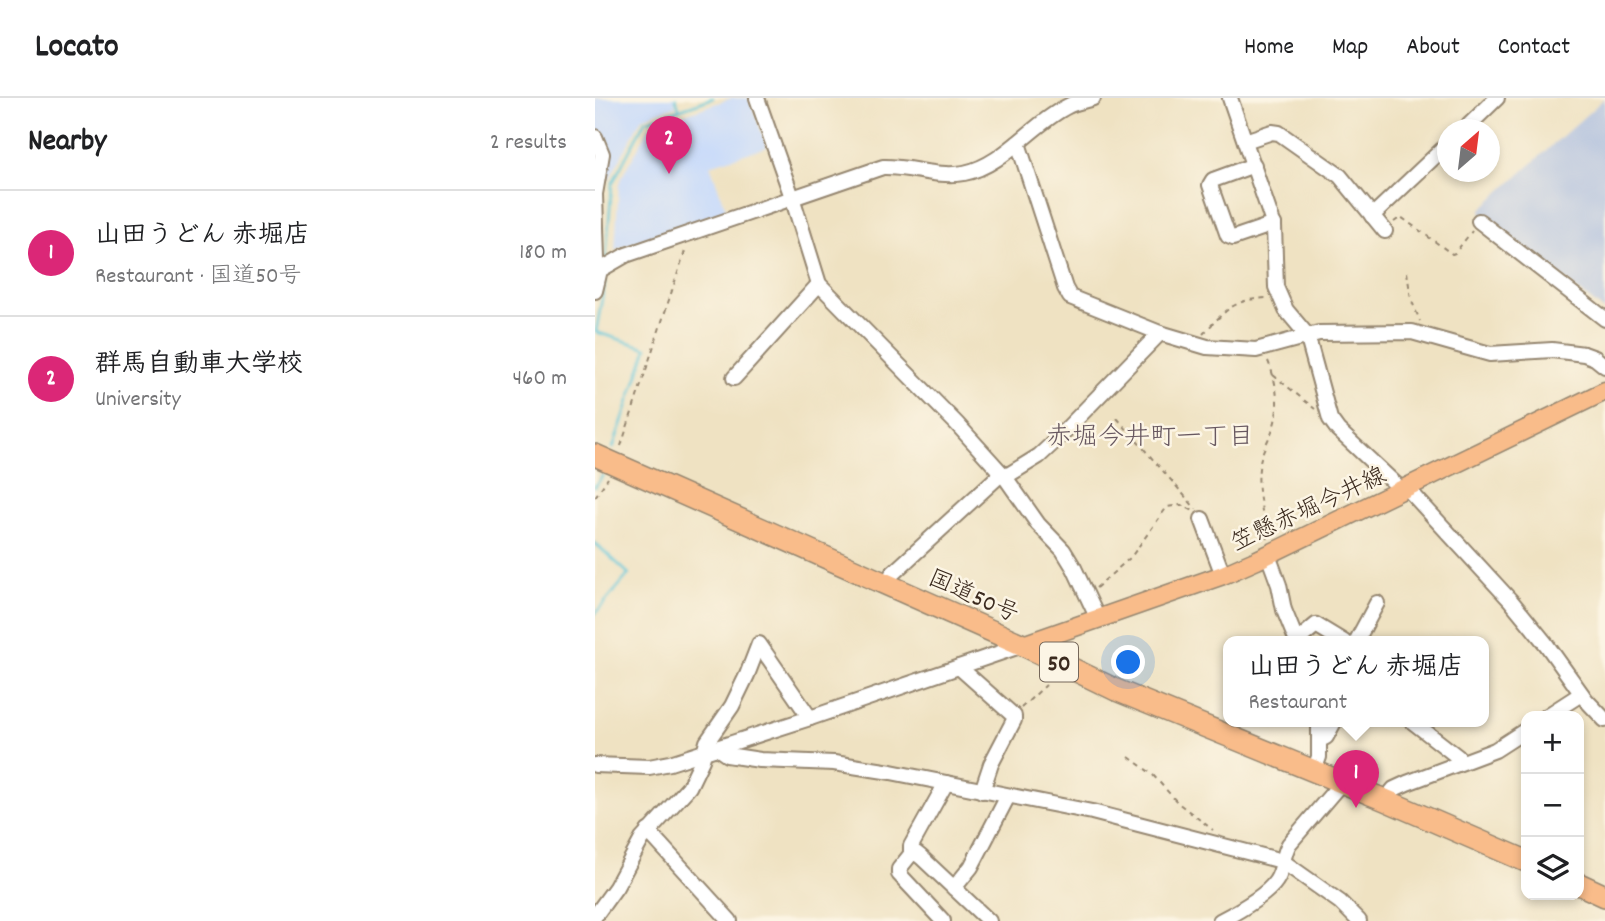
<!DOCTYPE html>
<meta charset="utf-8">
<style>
body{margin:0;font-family:Dekko,"Klee One",sans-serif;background:#f2f2f2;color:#202124}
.controls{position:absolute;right:21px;bottom:21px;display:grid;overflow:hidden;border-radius:14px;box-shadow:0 4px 10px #0003}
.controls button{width:63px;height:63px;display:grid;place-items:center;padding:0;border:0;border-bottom:2px solid #e0e0e0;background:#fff;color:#202124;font:35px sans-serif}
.compass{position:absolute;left:842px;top:21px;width:63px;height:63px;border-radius:50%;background:#fff;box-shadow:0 4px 10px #0003;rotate:28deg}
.you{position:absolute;left:534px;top:565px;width:24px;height:24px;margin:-18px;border:5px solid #fff;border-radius:50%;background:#1a73e8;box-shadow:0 0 0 10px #1a73e833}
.badge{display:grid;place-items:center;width:46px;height:46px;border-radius:50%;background:#db2777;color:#fff;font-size:23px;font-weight:700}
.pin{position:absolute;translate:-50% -58px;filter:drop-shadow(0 2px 4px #0008)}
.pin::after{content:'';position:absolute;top:37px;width:24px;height:21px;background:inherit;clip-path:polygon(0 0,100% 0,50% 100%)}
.popup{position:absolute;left:628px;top:538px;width:266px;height:91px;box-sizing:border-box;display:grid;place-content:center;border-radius:14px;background:#fff;filter:drop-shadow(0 2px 5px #0005);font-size:23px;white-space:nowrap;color:#757577}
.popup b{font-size:26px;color:#202124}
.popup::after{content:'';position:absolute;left:50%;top:100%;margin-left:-14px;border:14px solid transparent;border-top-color:#fff}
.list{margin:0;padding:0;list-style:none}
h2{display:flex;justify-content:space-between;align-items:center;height:91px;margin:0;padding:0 28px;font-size:30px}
h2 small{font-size:23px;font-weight:400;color:#757577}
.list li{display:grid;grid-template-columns:46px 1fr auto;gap:21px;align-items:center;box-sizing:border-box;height:126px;padding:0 28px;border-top:2px solid #e0e0e0}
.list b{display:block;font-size:26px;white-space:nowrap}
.list p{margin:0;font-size:23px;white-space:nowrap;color:#757577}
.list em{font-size:23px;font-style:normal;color:#757577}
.icon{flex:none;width:38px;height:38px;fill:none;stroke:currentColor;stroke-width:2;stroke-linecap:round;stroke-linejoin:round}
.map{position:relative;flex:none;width:1010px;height:823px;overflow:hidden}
header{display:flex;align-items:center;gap:42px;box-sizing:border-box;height:98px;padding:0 35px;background:#fff;border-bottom:2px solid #e0e0e0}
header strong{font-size:33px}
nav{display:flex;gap:38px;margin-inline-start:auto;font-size:24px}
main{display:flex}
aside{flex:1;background:#fff}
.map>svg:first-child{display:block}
</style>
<header>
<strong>Locato</strong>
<nav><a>Home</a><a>Map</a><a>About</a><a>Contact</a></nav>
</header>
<main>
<aside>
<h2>Nearby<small>2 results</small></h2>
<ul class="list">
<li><span class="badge">1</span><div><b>山田うどん 赤堀店</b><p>Restaurant · 国道50号</p></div><em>180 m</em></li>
<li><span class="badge">2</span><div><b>群馬自動車大学校</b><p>University</p></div><em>460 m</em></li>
</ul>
</aside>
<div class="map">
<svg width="1010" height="823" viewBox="0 0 1010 823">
<rect width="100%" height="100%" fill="#fcf5e5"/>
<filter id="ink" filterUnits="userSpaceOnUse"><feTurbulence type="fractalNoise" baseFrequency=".0143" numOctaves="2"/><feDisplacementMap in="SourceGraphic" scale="14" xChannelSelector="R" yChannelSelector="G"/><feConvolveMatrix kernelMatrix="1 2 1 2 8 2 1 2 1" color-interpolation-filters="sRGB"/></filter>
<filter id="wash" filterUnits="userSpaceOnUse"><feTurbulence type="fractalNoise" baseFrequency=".00686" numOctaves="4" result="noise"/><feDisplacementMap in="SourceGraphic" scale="28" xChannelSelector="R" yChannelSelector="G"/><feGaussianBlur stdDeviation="1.57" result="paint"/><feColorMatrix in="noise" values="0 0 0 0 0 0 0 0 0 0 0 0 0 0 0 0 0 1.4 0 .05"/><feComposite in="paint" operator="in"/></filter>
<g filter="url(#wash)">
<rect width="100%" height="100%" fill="#efe2c2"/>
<!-- built -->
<g fill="#cadcf9">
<polygon points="0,0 79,0 81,8 47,20 14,82 6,80 0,32"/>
<polygon points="137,0 154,0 172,49 115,67 132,114 101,125 101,128 78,135 76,133 57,139 57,142 48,145 46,143 20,152 24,85 55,28"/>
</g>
<!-- industrial -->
<polygon fill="#b7c5de" points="1010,0 1010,213 886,118 886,111"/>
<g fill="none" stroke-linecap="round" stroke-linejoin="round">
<!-- stream -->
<g stroke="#5dc6d9" stroke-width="2.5">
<polyline points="81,0 84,10"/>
<polyline points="11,161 17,86 50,23 118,0"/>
<polyline points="10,184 1,234 52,250 18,350"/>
<polyline points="0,389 8,377"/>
<polyline points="0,445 34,476 0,516"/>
</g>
</g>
</g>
<g filter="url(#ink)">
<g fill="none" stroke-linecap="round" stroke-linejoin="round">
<!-- minor casing -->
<g stroke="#958670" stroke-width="18">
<g id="minor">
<polyline points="162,0 197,99 224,186 362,326 410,379 443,426 468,452 479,470 503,521"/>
<polyline points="635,0 679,128 681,189 691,212 712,237 735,321 743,332 807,392"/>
<polyline points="869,32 902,0"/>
<polyline points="0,39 7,56 0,96 2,162 5,172"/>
<polyline points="650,43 677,34 684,35 745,78 790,133"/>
<polyline points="423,45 470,190 475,199 565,235 612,249 661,252 724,235 817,234 895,256 957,252 989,256 1000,260 1010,268"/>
<polyline points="659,67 618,82 615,87 633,138 638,140 679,126"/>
<polyline points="777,118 852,47"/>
<polyline points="884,123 1010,221"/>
<path d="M0 193 5 172 31 157 288 69C315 68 342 80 369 75 408 68 438 25 473 8 480 4 490 3 498 0"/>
<polyline points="139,280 224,186"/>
<polyline points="410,379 444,358 458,345 565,235"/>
<polyline points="812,390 916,503 951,546 991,602 1010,622"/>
<polyline points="607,421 628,477"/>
<polyline points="673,457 684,487 689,512 702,544"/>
<polyline points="291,487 297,476 407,375"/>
<polyline points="702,543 721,527 749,544"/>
<polyline points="761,544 782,505"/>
<polyline points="364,569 419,618 419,622 396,666 387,693"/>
<polyline points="952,618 986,596"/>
<polyline points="818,624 863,659 865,664"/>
<polyline points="725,642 731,639 739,624"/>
<polyline points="122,650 132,657 165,662 239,665 296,674 497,714 687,763 745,804 764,823"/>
<polyline points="0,667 54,669 75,665 215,620 428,547"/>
<polyline points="719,672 724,659 724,624"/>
<polyline points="790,702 799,691 812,685 900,652 931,632"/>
<polyline points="53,733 135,823"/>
<polyline points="316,756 316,748 351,685"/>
<polyline points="359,790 376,769 413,698"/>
<polyline points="0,818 21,789 47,741 94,689 107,662 112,644 137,608 152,577 164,546 215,620"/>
<polyline points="348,823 304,776 304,771 316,756 321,755 326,759 394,823"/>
<path d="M625 823C640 815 672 797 681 783 689 772 687 758 694 746L747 684"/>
</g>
</g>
<!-- major casing -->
<g stroke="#958670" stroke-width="21">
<polyline id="major" points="428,547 628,477 662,462 1010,293"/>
</g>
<!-- highway casing -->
<g stroke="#958670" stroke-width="24">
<g id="highway">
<polyline points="0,357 428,547 521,592 790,702 931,763"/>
<polyline points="984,786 1010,798"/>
</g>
</g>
<!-- path -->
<g stroke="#958670" stroke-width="2" stroke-dasharray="5 5" stroke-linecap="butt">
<polyline points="799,124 806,119 857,156 860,155 877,133"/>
<polyline points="812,174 816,201 825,223"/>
<path d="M608 236C631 212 638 201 673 200"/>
<path d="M673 263C682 285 686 310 677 333 673 343 667 353 665 364 660 390 668 416 673 441"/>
<polyline points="678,277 720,311"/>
<polyline points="522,320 601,411"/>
<polyline points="26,348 91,150"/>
<polyline points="0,399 13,380"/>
<polyline points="501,490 536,459 572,409 586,407 599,413"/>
<polyline points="426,610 451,587"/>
<polyline points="534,659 557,676 583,705 618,732"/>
</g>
<!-- minor -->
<use href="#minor" stroke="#fff" stroke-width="14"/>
<!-- major -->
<use href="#major" stroke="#f9bc8a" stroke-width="18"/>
<!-- highway -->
<use href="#highway" stroke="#f9bc8a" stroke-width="21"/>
</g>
</g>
<g text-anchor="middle" stroke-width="5" stroke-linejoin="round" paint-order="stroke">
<!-- shield labels -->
<rect fill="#fcf5e5" stroke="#75675a" stroke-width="2" x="445" y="544.5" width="38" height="39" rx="5"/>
<g font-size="23" font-weight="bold" fill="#3b2a1e">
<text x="464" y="572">50</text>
</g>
<!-- street labels -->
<g font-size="24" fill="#3b2a1e" stroke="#fcf5e5">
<text transform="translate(713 410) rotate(-25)" y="8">笠懸赤堀今井線</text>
<text transform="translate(379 497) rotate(24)" y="8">国道50号</text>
</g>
<!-- neighbourhood labels -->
<g font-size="26" fill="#685860" stroke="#fcf5e5">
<text x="555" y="346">赤堀今井町一丁目</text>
</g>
</g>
</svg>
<div class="controls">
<button>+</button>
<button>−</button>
<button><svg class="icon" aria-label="layers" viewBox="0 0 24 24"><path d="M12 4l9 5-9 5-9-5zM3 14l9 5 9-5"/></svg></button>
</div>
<svg class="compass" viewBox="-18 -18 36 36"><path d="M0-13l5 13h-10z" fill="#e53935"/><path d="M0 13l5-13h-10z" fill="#757577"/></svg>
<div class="you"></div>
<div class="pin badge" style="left:761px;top:710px">1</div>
<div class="popup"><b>山田うどん 赤堀店</b>Restaurant</div>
<div class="pin badge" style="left:74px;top:76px">2</div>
</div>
</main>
